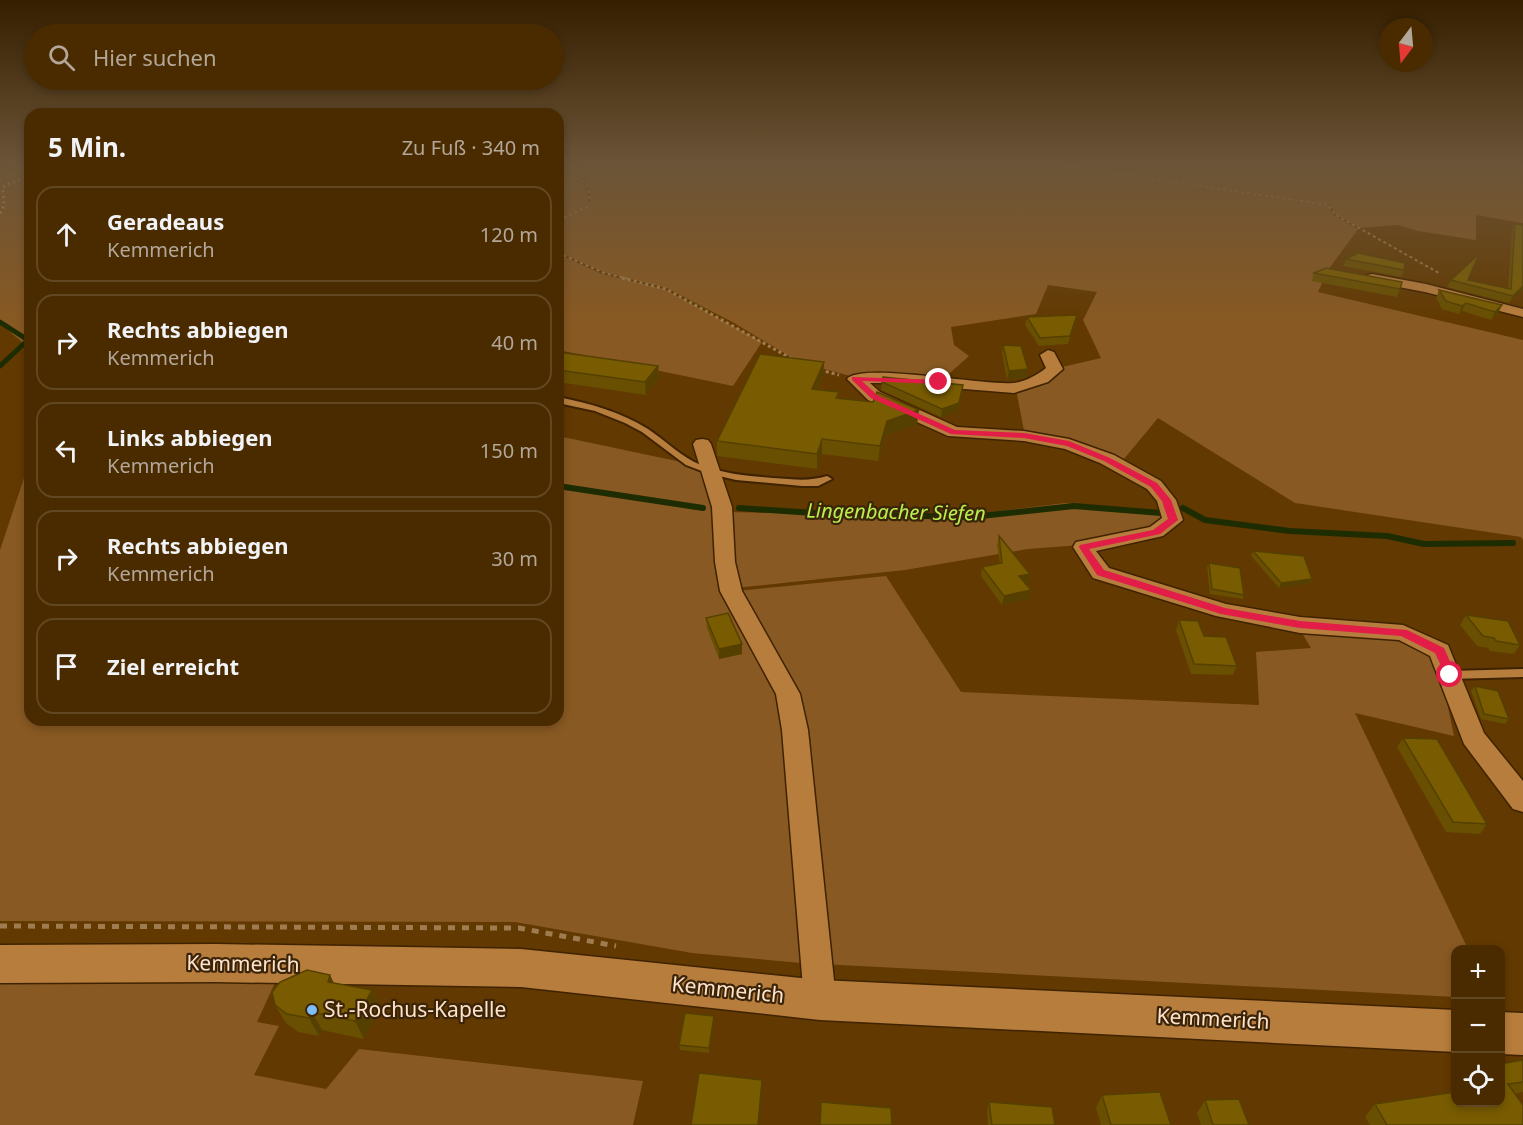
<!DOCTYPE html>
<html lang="de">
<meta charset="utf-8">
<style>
body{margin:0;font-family:"Noto Sans",sans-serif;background:#51330a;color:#f1f3f6}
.controls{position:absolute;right:18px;bottom:18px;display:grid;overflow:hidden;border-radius:12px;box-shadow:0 3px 9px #0003}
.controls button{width:54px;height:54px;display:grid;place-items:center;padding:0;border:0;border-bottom:2px solid #614722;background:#4a2b00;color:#f1f3f6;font:30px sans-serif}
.compass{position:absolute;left:1379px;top:18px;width:54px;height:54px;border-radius:50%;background:#4a2b00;box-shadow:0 3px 9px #0003;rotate:196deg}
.stop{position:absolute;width:18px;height:18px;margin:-14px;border:4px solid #e11d48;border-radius:50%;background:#fff}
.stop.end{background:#e11d48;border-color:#fff;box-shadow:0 2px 6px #0008}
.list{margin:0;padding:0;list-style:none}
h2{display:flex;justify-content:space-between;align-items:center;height:78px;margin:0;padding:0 24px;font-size:26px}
h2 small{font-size:20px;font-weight:400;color:#b2a799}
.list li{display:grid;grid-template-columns:39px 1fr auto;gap:18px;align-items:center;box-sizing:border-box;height:96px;margin:0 12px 12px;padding:0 12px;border:2px solid #614722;border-radius:18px}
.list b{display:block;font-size:22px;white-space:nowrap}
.list p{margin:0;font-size:20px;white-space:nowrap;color:#b2a799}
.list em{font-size:20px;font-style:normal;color:#b2a799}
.icon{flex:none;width:33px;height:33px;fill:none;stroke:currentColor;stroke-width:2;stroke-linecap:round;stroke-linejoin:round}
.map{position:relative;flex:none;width:1523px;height:1125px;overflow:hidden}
.search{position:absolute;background:#4a2b00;box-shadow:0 3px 9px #0003;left:24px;top:24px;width:540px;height:66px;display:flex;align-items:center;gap:15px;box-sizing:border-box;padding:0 21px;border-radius:33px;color:#b2a799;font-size:22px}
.panel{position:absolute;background:#4a2b00;box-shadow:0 3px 9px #0003;left:24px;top:108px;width:540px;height:618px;border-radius:18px}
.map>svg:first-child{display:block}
</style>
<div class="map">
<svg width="1523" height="1125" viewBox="0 0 1523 1125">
<rect width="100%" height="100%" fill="#623900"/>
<!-- green -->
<g fill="#885922">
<polygon points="0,164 30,164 30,353 24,344 0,323"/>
<polygon points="558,164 573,164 586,189 589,206 558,219"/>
<polygon points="576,164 1523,164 1523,223 1476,215 1476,240 1418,231 1398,225 1359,228 1335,214 1331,205 1329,204 1332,214 1358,229 1328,270 1318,292 1523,340 1523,540 1521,537 1295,503 1158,418 1119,465 1072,443 1024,431 1016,389 1058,368 1101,358 1083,320 1097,292 1048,285 1036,314 951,327 954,345 969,356 941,381 854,377 799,362 734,323 667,288 606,273 558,252 558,220 591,205 589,189"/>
<polygon points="558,254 602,274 664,289 762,342 733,386 558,350"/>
<polygon points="558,436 705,467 716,506 713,523 784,695 812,964 692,953 515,922 0,921 0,550 30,460 30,720 558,720"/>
<polygon points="1065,503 1169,514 1153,530 1081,545 1028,549 905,570 735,588 729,512 951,517"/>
<polygon points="886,576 961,692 1259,705 1256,652 1311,648 1302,633 1389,637 1432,656 1441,673 1454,736 1355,713 1468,949 1456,950 1455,997 821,964 798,730 737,591"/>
<polygon points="279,974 257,1022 279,1026 254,1075 326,1089 359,1049 643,1081 633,1125 0,1125 0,975"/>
</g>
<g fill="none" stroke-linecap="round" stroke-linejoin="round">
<!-- stream-far2 -->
<polyline stroke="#1e2c02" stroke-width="4" points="0,165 4,164"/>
<!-- stream-far1 -->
<polyline stroke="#1e2c02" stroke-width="5" points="0,322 28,340 0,366"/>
<!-- stream -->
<g stroke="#1e2c02" stroke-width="6">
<polyline points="558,486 703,508"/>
<polyline points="739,508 829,514 971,517 1074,506 1161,513"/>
<polyline points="1183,508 1205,520 1290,531 1387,536 1424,544 1513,543"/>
</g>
<!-- service casing -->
<g stroke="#3f2300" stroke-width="4">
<g id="service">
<path d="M558 397C589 403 621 412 648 429 666 441 681 457 701 465 724 474 749 476 773 478 793 479 808 482 827 476L832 479 818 486H802L736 480 707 473 686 465 642 432 625 423 595 411 558 403Z"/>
<polygon points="1523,669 1523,677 1450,679 1446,678 1444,675 1446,672 1450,671"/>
</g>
</g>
<!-- minor casing -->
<g stroke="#3f2300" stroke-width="3">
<g id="minor">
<polygon points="1372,274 1426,284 1523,309 1523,317 1425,292 1367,281 1365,278 1367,275"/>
<path d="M1048 350 1054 352 1063 369 1048 382 1014 393 890 383H870L880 392 957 427 1024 431 1069 439 1114 455 1161 481 1176 500 1183 520 1163 536 1096 551 1109 568 1226 604 1300 617 1403 625 1448 645 1484 733 1523 781V812L1513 809 1464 744 1430 656 1399 640 1300 633 1216 616 1093 578 1073 547 1076 542 1150 527 1162 518 1157 501 1147 489 1100 463 1065 449 1024 441 948 436 868 400 847 379C861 362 985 386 1013 383 1025 382 1037 375 1046 368L1040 355Z"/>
<polygon points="702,439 708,440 711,444 732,507 735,562 742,591 800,694 808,730 836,1000 831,1011 820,1015 809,1011 804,1000 782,730 776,694 720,591 715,562 712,507 693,444 696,440"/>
</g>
</g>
<!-- tertiary casing -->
<g stroke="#3f2300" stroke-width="3">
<g id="tertiary">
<polygon points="216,944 521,949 820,980 1456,1010 1456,1052 820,1020 521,987 216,982 0,983 0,945"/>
<polygon points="1500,1012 1523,1013 1523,1055 1500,1054"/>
</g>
</g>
<!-- path-far2 -->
<g stroke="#9f7c50" stroke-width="2" stroke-dasharray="3 3" stroke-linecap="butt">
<polyline points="1051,164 1329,205 1334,214 1439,273"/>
<polyline points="0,180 30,169"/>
<polyline points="558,220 590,206 588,189 574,164"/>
<polyline points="558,253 604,273 628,279"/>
</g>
<!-- path-far1 -->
<g stroke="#9f7c50" stroke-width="3" stroke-dasharray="3 3" stroke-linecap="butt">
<polyline points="622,278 666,289 794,360"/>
<polyline points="820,370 839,375"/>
</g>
<!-- path -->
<polyline stroke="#9f7c50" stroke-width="5" stroke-dasharray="7 7" stroke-linecap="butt" points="0,926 519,928 616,946"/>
<!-- service -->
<use href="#service" fill="#b77d3c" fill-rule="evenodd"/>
<!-- minor -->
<use href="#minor" fill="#b77d3c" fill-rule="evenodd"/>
<!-- tertiary -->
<use href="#tertiary" fill="#b77d3c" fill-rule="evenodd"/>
<!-- rail -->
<polyline stroke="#dcc0a0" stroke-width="3" stroke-dasharray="1.5 4" stroke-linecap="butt" points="0,213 4,206 3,187 30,175"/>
</g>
<!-- wall -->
<g fill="#684f01">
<polygon points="1515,224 1523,225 1523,224 1523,290 1509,303 1447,287 1451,280 1468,280 1508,289 1512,230"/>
<polygon points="1346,259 1404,270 1401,277 1343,266"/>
<polygon points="1314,273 1400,289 1397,297 1312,281"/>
<polygon points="1439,290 1502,305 1498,313 1491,320 1462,311 1459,314 1442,309 1436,298"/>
<polygon points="1027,317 1076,323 1068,344 1039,346 1025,325"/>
<polygon points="1003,345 1027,377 1007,380 1002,353"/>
<polygon points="558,352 658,366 659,378 646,395 558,382"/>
<polygon points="824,362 823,376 818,389 839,392 838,398 917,425 886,435 878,461 822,454 817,469 717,456 717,441"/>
<polygon points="882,382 962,393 958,411 941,417 881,390"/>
<polygon points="999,536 1030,574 1028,583 1025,584 1031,590 1029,599 1002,605 981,576 982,567 1000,564 997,545"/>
<polygon points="1253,551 1312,579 1310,583 1279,588 1251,556"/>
<polygon points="1209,563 1244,595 1243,599 1210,594 1207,567"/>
<polygon points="1466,615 1520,645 1514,654 1490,651 1488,648 1477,646 1460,625"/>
<polygon points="706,618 742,654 719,659 707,628"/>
<polygon points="1179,620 1204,636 1237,666 1233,675 1191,674 1176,630"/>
<polygon points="1475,686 1509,719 1505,724 1481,719 1471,691"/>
<polygon points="1403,738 1487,824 1480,834 1446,832 1397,747"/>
<polygon points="334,983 372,990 380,1008 364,1039 322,1030 319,1036 298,1032 286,1023 275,1005"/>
<polygon points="714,1016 714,1021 709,1053 680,1050 679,1045"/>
<polygon points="1523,1060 1523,1092 1515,1094 1523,1125 1370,1125 1365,1117 1375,1104 1500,1102 1500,1064"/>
<polygon points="1102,1095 1171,1125 1101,1125 1096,1108"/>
<polygon points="1205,1100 1249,1125 1201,1125 1197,1113"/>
<polygon points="989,1102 1055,1125 988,1125 987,1111"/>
</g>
<!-- shaded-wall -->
<g fill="#554001">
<polygon points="1523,286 1523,290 1509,303 1513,296"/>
<polygon points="1466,303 1462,311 1459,314 1462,306"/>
<polygon points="1502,305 1498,313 1491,320 1495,312"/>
<polygon points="1077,315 1076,323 1068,344 1070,336"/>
<polygon points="824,362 823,376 812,403 812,389"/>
<polygon points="658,366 659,378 646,395 645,382"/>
<polygon points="1028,369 1027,377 1007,380 1009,371"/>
<polygon points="963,385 958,411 941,417 942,409"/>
<polygon points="919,410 917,425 886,435 878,461 880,446 887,421"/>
<polygon points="822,439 822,454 817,469 817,454"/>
<polygon points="1030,574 1028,583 1018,585 1019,576"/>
<polygon points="1312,579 1310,583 1279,588 1281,583"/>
<polygon points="1031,590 1029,599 1002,605 1004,596"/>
<polygon points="742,644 742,654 719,659 719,649"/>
<polygon points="330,975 339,993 328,982"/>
<polygon points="372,990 380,1008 364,1039 355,1021"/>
<polygon points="312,1012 322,1030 319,1036 309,1018"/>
<polygon points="714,1016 714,1021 709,1053 709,1048"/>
<polygon points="762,1080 762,1093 759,1125 758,1125"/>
</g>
<!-- building -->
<g fill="#795c01" stroke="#554001" stroke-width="1.5">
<polygon points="1515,224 1523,225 1523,286 1513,296 1451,280 1479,254 1468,280 1511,289"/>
<polygon points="1358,253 1405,263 1404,270 1346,259"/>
<polygon points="1326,268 1402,282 1400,289 1314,273"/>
<polygon points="1439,290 1502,305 1495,312 1466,303 1462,306 1446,301"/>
<polygon points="1077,315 1070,336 1040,338 1027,317"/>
<polygon points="1003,345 1021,346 1028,369 1009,371"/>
<polygon points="558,352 658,366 645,382 558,370"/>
<polygon points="760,354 824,362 812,389 839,392 836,398 873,402 877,392 919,410 887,421 880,446 822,439 817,454 717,441"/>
<polygon points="883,377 963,385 959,403 942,409 882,382"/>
<polygon points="999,536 1030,574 1019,576 1031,590 1004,596 982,567 1002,563"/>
<polygon points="1253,551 1304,556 1312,579 1281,583"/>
<polygon points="1209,563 1240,568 1244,595 1212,589"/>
<polygon points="728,613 742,644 719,649 706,618"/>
<polygon points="1466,615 1508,621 1520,645 1496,641 1494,638 1483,636"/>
<polygon points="1179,620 1198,621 1204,636 1226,637 1237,666 1194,664"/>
<polygon points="1475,686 1498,691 1509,719 1484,714"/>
<polygon points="1403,738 1437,739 1487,824 1453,822"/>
<polygon points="307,970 330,975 328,982 372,990 355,1021 312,1012 309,1018 287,1014 275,1005 272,992 280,982"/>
<polygon points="685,1013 714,1016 709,1048 679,1045"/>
<polygon points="1523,1060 1523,1082 1508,1084 1523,1105 1523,1125 1387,1125 1375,1104 1455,1092 1455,1102 1500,1102 1500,1064"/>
<polygon points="699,1073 762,1080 758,1125 691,1125"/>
<polygon points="1160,1092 1171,1125 1111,1125 1102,1095"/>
<polygon points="1239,1099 1249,1125 1213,1125 1205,1100"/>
<polygon points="821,1102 891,1108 892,1125 820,1125"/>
<polygon points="989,1102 1052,1107 1055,1125 992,1125"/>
</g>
<!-- sky -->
<linearGradient id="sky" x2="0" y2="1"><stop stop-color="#361f00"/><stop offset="0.51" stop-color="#6b5437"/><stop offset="1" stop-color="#6b5437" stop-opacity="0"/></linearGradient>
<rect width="1523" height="322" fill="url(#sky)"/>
<!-- route -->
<polygon fill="#e11d48" points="852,377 942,380 943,382 939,384 862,381 877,395 955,430 1024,433 1069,441 1110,458 1157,483 1171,500 1178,520 1160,534 1089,549 1104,570 1225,608 1300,621 1407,630 1444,648 1456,675 1454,678 1447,678 1435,653 1401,636 1300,628 1221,614 1097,575 1079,547 1080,545 1153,530 1168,519 1162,501 1151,487 1104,461 1067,446 1024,438 951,434 871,398 852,380"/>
<!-- markers -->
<circle fill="#7dbef9" stroke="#3c2408" stroke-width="2" cx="312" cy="1010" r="6"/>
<g text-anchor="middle" stroke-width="4.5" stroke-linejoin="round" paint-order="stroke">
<!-- water labels -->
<g font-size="20" font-style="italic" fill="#b7f14d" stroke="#3c2408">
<text transform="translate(896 512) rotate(1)" y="7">Lingenbacher Siefen</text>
</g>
<!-- near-street labels -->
<g font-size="21" fill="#fce3ca" stroke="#3c2408">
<text transform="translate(243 964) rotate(1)" y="7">Kemmerich</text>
<text transform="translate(728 990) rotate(6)" y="7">Kemmerich</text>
<text transform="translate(1213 1019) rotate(3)" y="7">Kemmerich</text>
</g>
<!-- near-poi labels -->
<g font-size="21" fill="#fce3ca" stroke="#3c2408" text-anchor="start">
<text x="324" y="1017">St.-Rochus-Kapelle</text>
</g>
</g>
</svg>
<div class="controls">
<button>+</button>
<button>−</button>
<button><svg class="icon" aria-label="locate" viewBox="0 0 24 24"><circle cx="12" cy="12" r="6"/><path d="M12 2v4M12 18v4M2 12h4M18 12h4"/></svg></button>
</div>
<svg class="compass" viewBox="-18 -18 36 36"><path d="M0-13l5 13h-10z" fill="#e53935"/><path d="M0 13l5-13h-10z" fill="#b2a799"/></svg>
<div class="stop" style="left:1450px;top:675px"></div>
<div class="stop end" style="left:939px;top:382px"></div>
<div class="search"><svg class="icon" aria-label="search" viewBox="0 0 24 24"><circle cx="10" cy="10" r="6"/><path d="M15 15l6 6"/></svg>Hier suchen</div>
<section class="panel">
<h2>5 Min.<small>Zu Fuß · 340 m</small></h2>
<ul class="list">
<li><svg class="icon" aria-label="ahead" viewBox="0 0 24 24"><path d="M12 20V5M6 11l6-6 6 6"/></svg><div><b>Geradeaus</b><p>Kemmerich</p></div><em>120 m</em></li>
<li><svg class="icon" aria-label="right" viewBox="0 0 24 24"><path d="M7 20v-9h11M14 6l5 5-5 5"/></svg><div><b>Rechts abbiegen</b><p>Kemmerich</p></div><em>40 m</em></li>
<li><svg class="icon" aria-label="left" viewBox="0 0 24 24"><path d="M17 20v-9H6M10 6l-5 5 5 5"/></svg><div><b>Links abbiegen</b><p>Kemmerich</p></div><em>150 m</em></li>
<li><svg class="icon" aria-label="right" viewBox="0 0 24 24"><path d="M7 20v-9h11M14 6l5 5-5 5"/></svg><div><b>Rechts abbiegen</b><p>Kemmerich</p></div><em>30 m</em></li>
<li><svg class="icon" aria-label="arrive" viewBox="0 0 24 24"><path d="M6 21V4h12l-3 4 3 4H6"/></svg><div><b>Ziel erreicht</b></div></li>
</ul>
</section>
</div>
